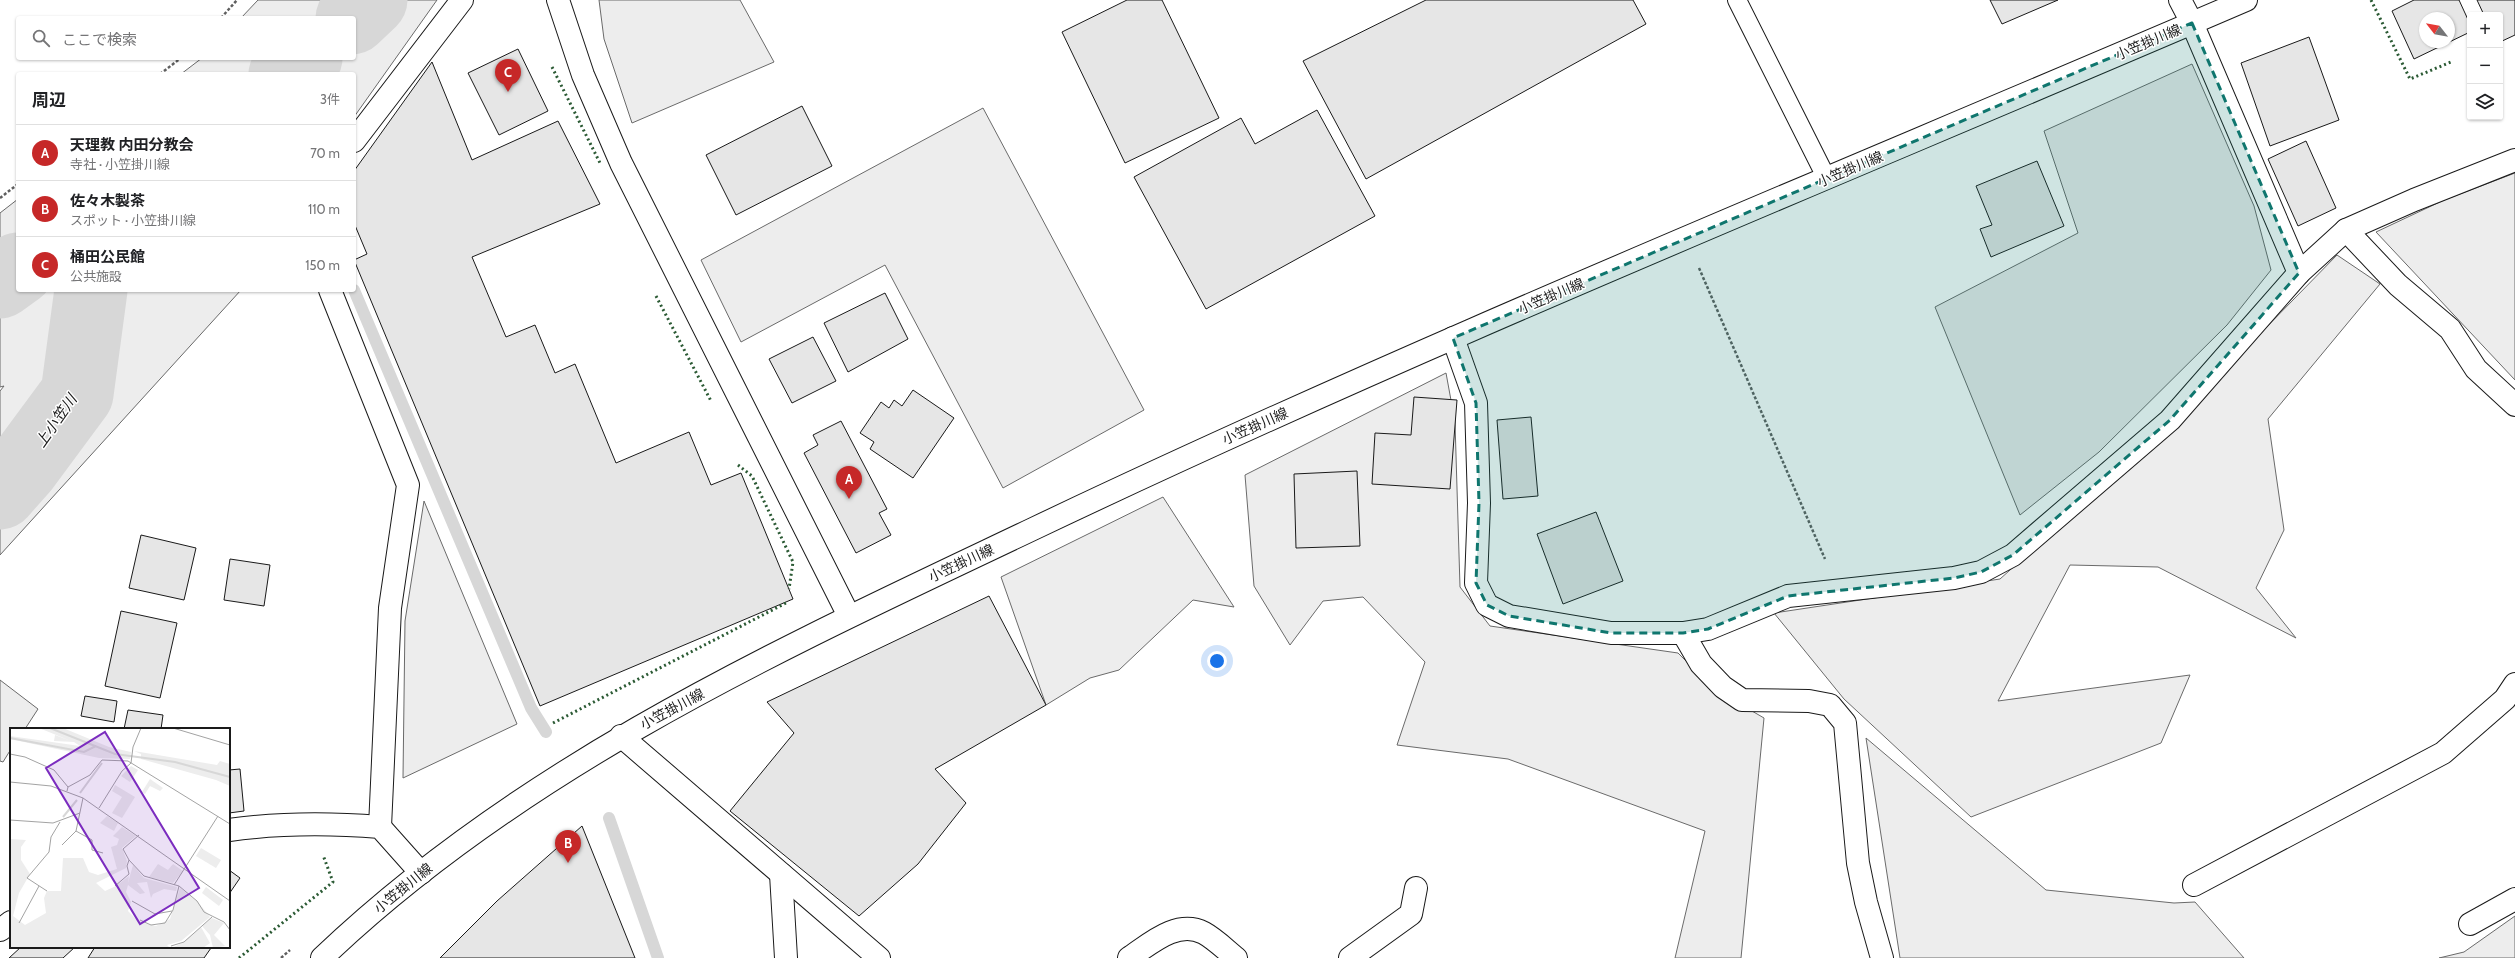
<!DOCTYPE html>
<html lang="ja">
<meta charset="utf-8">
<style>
body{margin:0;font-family:Cabin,"Noto Sans JP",sans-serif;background:#f2f2f2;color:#202124}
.controls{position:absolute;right:12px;top:12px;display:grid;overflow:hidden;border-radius:4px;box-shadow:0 1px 3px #0004}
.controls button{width:36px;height:36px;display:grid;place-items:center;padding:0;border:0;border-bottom:1px solid #e0e0e0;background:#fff;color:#202124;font:20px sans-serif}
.compass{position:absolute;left:2419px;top:12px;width:36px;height:36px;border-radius:50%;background:#fff;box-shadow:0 1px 3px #0004;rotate:301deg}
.you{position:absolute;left:1217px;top:661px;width:14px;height:14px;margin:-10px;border:3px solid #fff;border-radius:50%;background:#1a73e8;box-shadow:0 0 0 6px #1a73e833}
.badge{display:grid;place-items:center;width:26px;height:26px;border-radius:50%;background:#c62828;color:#fff;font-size:13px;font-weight:700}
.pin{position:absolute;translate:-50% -33px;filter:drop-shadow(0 1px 2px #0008)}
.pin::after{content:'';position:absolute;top:21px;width:14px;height:12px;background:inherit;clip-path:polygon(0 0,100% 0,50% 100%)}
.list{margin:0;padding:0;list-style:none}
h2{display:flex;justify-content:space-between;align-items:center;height:52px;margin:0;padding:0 16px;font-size:17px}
h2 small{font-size:13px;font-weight:400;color:#757577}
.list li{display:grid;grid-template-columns:26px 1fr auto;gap:12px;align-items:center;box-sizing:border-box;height:56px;padding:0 16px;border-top:1px solid #e0e0e0}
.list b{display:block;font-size:15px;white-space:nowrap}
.list p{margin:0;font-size:13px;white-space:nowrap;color:#757577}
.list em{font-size:13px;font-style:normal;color:#757577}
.icon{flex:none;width:22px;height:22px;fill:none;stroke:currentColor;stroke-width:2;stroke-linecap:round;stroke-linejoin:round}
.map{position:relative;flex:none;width:2515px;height:958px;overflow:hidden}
.search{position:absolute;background:#fff;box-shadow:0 1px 3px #0004;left:16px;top:16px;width:340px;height:44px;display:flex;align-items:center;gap:10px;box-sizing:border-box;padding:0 14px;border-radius:4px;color:#757577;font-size:15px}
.panel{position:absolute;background:#fff;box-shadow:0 1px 3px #0004;left:16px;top:72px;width:340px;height:220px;border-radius:4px}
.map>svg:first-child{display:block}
</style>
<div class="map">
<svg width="2515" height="958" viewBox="0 0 2515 958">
<rect width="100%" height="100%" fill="#fff"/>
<!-- green -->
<g fill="#ededed" stroke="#6a6a6a">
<polygon points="258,0 437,0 354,117 354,74 181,74 202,58 354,58 354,18 241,18"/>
<polygon points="599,0 740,0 774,62 632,123 604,39"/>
<polygon points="2192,64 2254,206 2271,270 2227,325 2099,452 2020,515 1935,307 2078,233 2044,131"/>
<polygon points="983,108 1144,410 1003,488 885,265 741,342 701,260"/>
<polygon points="2515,173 2515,380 2376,232 2444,200"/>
<polygon points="18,199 18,290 241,290 0,555 0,391 4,386 0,387 0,213"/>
<polygon points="2337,255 2380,284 2268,419 2284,530 2256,588 2296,638 2158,567 2070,565 1998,701 2190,675 2161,743 1971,817 1844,699 1774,613 2000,579 2163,433"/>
<polygon points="1446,373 1455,422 1460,587 1490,626 1678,653 1714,689 1764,718 1741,958 1675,958 1705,831 1508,759 1397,745 1425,662 1363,597 1323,601 1290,645 1254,586 1245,475"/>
<polygon points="1163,497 1234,607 1193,600 1119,670 1090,678 1046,705 1001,577"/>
<polygon points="424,501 517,724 403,778 405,621"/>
<polygon points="0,680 38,709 25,729 11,729 11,749 3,762 0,761"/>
<polygon points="1866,738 2046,890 2174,903 2195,902 2244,958 1900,958"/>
<polygon points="2515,916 2515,958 2439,958 2464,952"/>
</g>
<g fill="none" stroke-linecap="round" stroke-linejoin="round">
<!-- stream -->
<g stroke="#d7d7d7" stroke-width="12">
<polyline points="314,74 319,58"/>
<polyline points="354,290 531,708 546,732"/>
<polyline points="609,818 658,958"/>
</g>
<!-- river -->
<g stroke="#d7d7d7" stroke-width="73">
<polyline points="352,18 371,0"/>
<polyline points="285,74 306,58"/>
<polyline points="0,282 18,269"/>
<polyline points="0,493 23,467 77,394 91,290"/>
</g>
</g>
<!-- building -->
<g fill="#e6e6e6" stroke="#1a1a1a" fill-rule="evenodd">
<polygon points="1127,0 1162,0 1219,118 1125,163 1062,32"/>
<polygon points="1426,0 1633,0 1646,24 1366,179 1303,61"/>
<polygon points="1990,0 2058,0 2002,24"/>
<path d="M2414 0H2459L2470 24V32L2414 59 2392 11ZM2425 18H2449V42H2425Z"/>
<polygon points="2477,0 2515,0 2515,35 2500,42 2500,15 2484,15"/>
<polygon points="2309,37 2339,120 2270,146 2241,63"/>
<polygon points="518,49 548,111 499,135 468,73"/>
<polygon points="432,62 472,160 558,121 600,204 472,257 506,337 535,325 555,373 575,364 616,463 689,432 711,485 741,473 793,599 540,706 354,260 367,254 354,223 354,171"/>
<polygon points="802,106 832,166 736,215 706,155"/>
<polygon points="1317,110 1375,216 1206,309 1134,177 1241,118 1255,144"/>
<polygon points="2306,141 2336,208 2298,226 2268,159"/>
<polygon points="2037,161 2064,226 1991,257 1980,229 1992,225 1976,186"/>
<polygon points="885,293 908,339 848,372 824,323"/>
<polygon points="813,337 836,381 792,403 769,359"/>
<polygon points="913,390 954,418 913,478 870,449 874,442 860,433 881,402 889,408 894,400 902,406"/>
<polygon points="1414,397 1457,400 1450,489 1372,484 1375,433 1411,435"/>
<polygon points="1531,417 1538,496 1503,499 1497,420"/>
<polygon points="841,421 887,509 879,513 891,535 856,553 804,453 818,445 813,435"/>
<polygon points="1357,471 1360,546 1296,548 1294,474"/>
<polygon points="1596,512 1623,581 1563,604 1537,534"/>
<polygon points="141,535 196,548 184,600 129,588"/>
<polygon points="230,559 270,565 264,606 224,600"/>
<polygon points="989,596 1046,705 935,769 966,803 918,864 859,916 730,811 794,733 767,702"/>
<polygon points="121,611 177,623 160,698 105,686"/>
<polygon points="85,696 117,701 114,722 81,716"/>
<polygon points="128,710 163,715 161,729 124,729"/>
<polygon points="240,769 244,811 229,813 229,770"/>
<polygon points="582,826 635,958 440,958 497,901"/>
<polygon points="229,870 240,878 229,894"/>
<polygon points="21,947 75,947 63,958 9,958"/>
<polygon points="95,947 209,947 211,948 204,958 88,958"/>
</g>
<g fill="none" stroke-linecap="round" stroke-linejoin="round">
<!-- lane casing -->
<g stroke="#1a1a1a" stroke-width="20">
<polyline id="lane" points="1737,0 1827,179"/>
</g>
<!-- street casing -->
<g stroke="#1a1a1a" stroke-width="24">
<g id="street">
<polyline points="558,0 583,75 621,163 849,616"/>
<polyline points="2180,0 2192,23 2299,273"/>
<polyline points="354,141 462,0"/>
<polyline points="2346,230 2398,285 2450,329 2476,369 2515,405"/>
<polyline points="330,290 408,485 390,608 380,827"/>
<polyline points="1453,338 1476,403 1479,503 1476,583 1487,605 1509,616 1611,633 1683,633 1708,629 1788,596 1954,578 1981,572 2013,555 2170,420 2299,273 2346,230 2414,200 2515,160"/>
<polyline points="1683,633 1701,664 1723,687 1742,700 1809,701 1830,705 1845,723 1858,863 1866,902 1882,958"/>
<polyline points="621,736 879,958"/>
<path d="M229 830C279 823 329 823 380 827L421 873"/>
<polyline points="781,874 786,958"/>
<polyline points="2194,885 2443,753 2505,699 2515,684"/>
<polyline points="2470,924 2515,899"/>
<polyline points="0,930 11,922"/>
<path d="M1129 958C1150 944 1177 919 1204 933 1215 939 1226 950 1236 958"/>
<polyline points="1350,958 1411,914 1416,888"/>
</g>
</g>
<!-- secondary casing -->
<g stroke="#1a1a1a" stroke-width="24">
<path id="secondary" d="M322 958C525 764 783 648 1033 529 1432 339 1841 174 2246 0"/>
</g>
<!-- path -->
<g stroke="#5f5f5f" stroke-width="2.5" stroke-dasharray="3 2" stroke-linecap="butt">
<polyline points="221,18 237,0"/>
<polyline points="160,74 181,58"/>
<polyline points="0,198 18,184"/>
<polyline points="1699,268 1825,559"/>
<polyline points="281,958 290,950"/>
</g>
<!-- lane -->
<use href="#lane" stroke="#fff" stroke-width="18"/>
<!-- street -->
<use href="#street" stroke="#fff" stroke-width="22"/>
<!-- secondary -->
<use href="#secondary" stroke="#fff" stroke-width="22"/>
<!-- hedge -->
<g stroke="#2b5a34" stroke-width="3" stroke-dasharray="2 3" stroke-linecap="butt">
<polyline points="2371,0 2410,79 2451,62"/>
<polyline points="552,67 600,163"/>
<polyline points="656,296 711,401"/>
<polyline points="738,465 752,476 793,562 789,589"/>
<polyline points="553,723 786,603"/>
<polyline points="239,958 333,882 323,855"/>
</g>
</g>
<!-- marked area -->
<path fill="#0f766e" fill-opacity="0.2" stroke="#0f766e" stroke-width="3" stroke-dasharray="8 5" stroke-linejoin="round" d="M2192 23 2299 273 2170 420 2013 555 1981 572 1954 578 1788 596 1708 629 1683 633H1611L1509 616 1487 605 1476 583 1479 503 1476 403 1453 338Z"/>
<g text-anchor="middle" stroke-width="3" stroke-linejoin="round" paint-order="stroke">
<!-- street labels -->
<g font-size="14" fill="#1a1a1a" stroke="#fff">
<text transform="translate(2148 42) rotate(-23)" y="5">小笠掛川線</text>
<text transform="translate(1850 169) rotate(-23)" y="5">小笠掛川線</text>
<text transform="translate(1551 296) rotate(-23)" y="5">小笠掛川線</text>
<text transform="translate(1255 426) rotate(-24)" y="5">小笠掛川線</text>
<text transform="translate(961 563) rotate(-25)" y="5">小笠掛川線</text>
<text transform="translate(672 709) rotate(-28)" y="5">小笠掛川線</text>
<text transform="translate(403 888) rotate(-39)" y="5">小笠掛川線</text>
</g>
<!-- water labels -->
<g font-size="15" font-style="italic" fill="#1a1a1a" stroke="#fff">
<text transform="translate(56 421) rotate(-55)" y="5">上小笠川</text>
</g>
</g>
<!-- overview -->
<g transform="translate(10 728)">
<rect width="220" height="220" fill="#fff"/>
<path d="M29 0H53L99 19 121 24 120 31 89 30 0 11V8L70 18 64 14 44 13 45 7 61 13ZM124 23 207 37 210 33 220 36V58L206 52 131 31V26ZM121 38 128 42 120 54 111 48ZM140 51 153 60 150 63 140 58 135 66 132 64ZM105 57 125 69 112 90 102 85 112 69 102 63ZM97 88 108 95 104 103 90 95ZM112 99 126 108 112 120 117 133 116 140 86 155 95 163 106 158 119 148 118 155 123 137 134 150 167 159 166 163 154 161 143 166 141 170 137 154 127 155 135 165 130 166 118 157 116 164 121 174 118 183 128 193 146 198 160 191 170 160 187 173 200 189 171 213 157 217 160 220H0V111L16 112 11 119V132L20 146 9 165 3 188 15 197 36 185 34 170 37 163H51L53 130H73L79 144 88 147 107 141 101 119 107 117 109 111 103 108ZM191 120 211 132 206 140 186 128ZM148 136 158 142 163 136 173 143 163 155 139 149ZM196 159 213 172 209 178 192 165ZM202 190 214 195 204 207 215 218 203 220 200 207 192 198ZM191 199 200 215 193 220H162L172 215Z" fill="#ededed"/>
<path fill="none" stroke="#d7d7d7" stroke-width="2" d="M40 0 105 26 165 34 220 49M0 10 74 24 86 18M70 65 92 35M53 89 67 72"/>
<path fill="none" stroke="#a3a3a3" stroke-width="1" d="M163 0 220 17M0 26 15 29 44 42 58 59M121 35 123 19 131 0M0 54 41 58 73 70 220 173M57 63 58 59 80 47 92 32 118 33 220 96M73 70 66 103 82 112V122L93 125M89 80 112 43 121 35M0 92 43 95 70 85M129 107 113 121 119 132 134 148 169 158 187 173 194 184 214 194 220 202M52 117 66 103M164 157 208 88M105 158 119 146 117 138 119 132M37 163 17 150 39 124 41 109 50 94M122 173 145 186 162 183M130 192 141 197 155 195 163 182 169 158M9 195 29 158M161 218 174 214 202 189"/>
<path fill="#7b2cbf" fill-opacity="0.15" stroke="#7b2cbf" stroke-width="2" d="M95 4 189 160 130 196 36 40Z"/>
<rect width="220" height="220" fill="none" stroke="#1a1a1a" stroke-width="2"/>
</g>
</svg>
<div class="controls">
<button>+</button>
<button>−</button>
<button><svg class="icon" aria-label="layers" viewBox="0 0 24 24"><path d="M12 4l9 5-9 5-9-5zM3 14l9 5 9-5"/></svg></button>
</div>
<svg class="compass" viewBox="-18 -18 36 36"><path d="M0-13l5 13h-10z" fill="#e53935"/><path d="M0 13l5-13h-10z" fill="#757577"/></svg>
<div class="you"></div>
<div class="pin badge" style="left:849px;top:499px">A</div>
<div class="pin badge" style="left:568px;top:863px">B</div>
<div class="pin badge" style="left:508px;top:92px">C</div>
<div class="search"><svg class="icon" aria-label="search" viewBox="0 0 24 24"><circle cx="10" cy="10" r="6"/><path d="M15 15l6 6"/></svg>ここで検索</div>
<section class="panel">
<h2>周辺<small>3件</small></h2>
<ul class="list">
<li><span class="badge">A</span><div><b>天理教 内田分教会</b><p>寺社 · 小笠掛川線</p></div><em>70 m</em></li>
<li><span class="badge">B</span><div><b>佐々木製茶</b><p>スポット · 小笠掛川線</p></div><em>110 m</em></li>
<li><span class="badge">C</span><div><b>桶田公民館</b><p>公共施設</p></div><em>150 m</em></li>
</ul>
</section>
</div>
